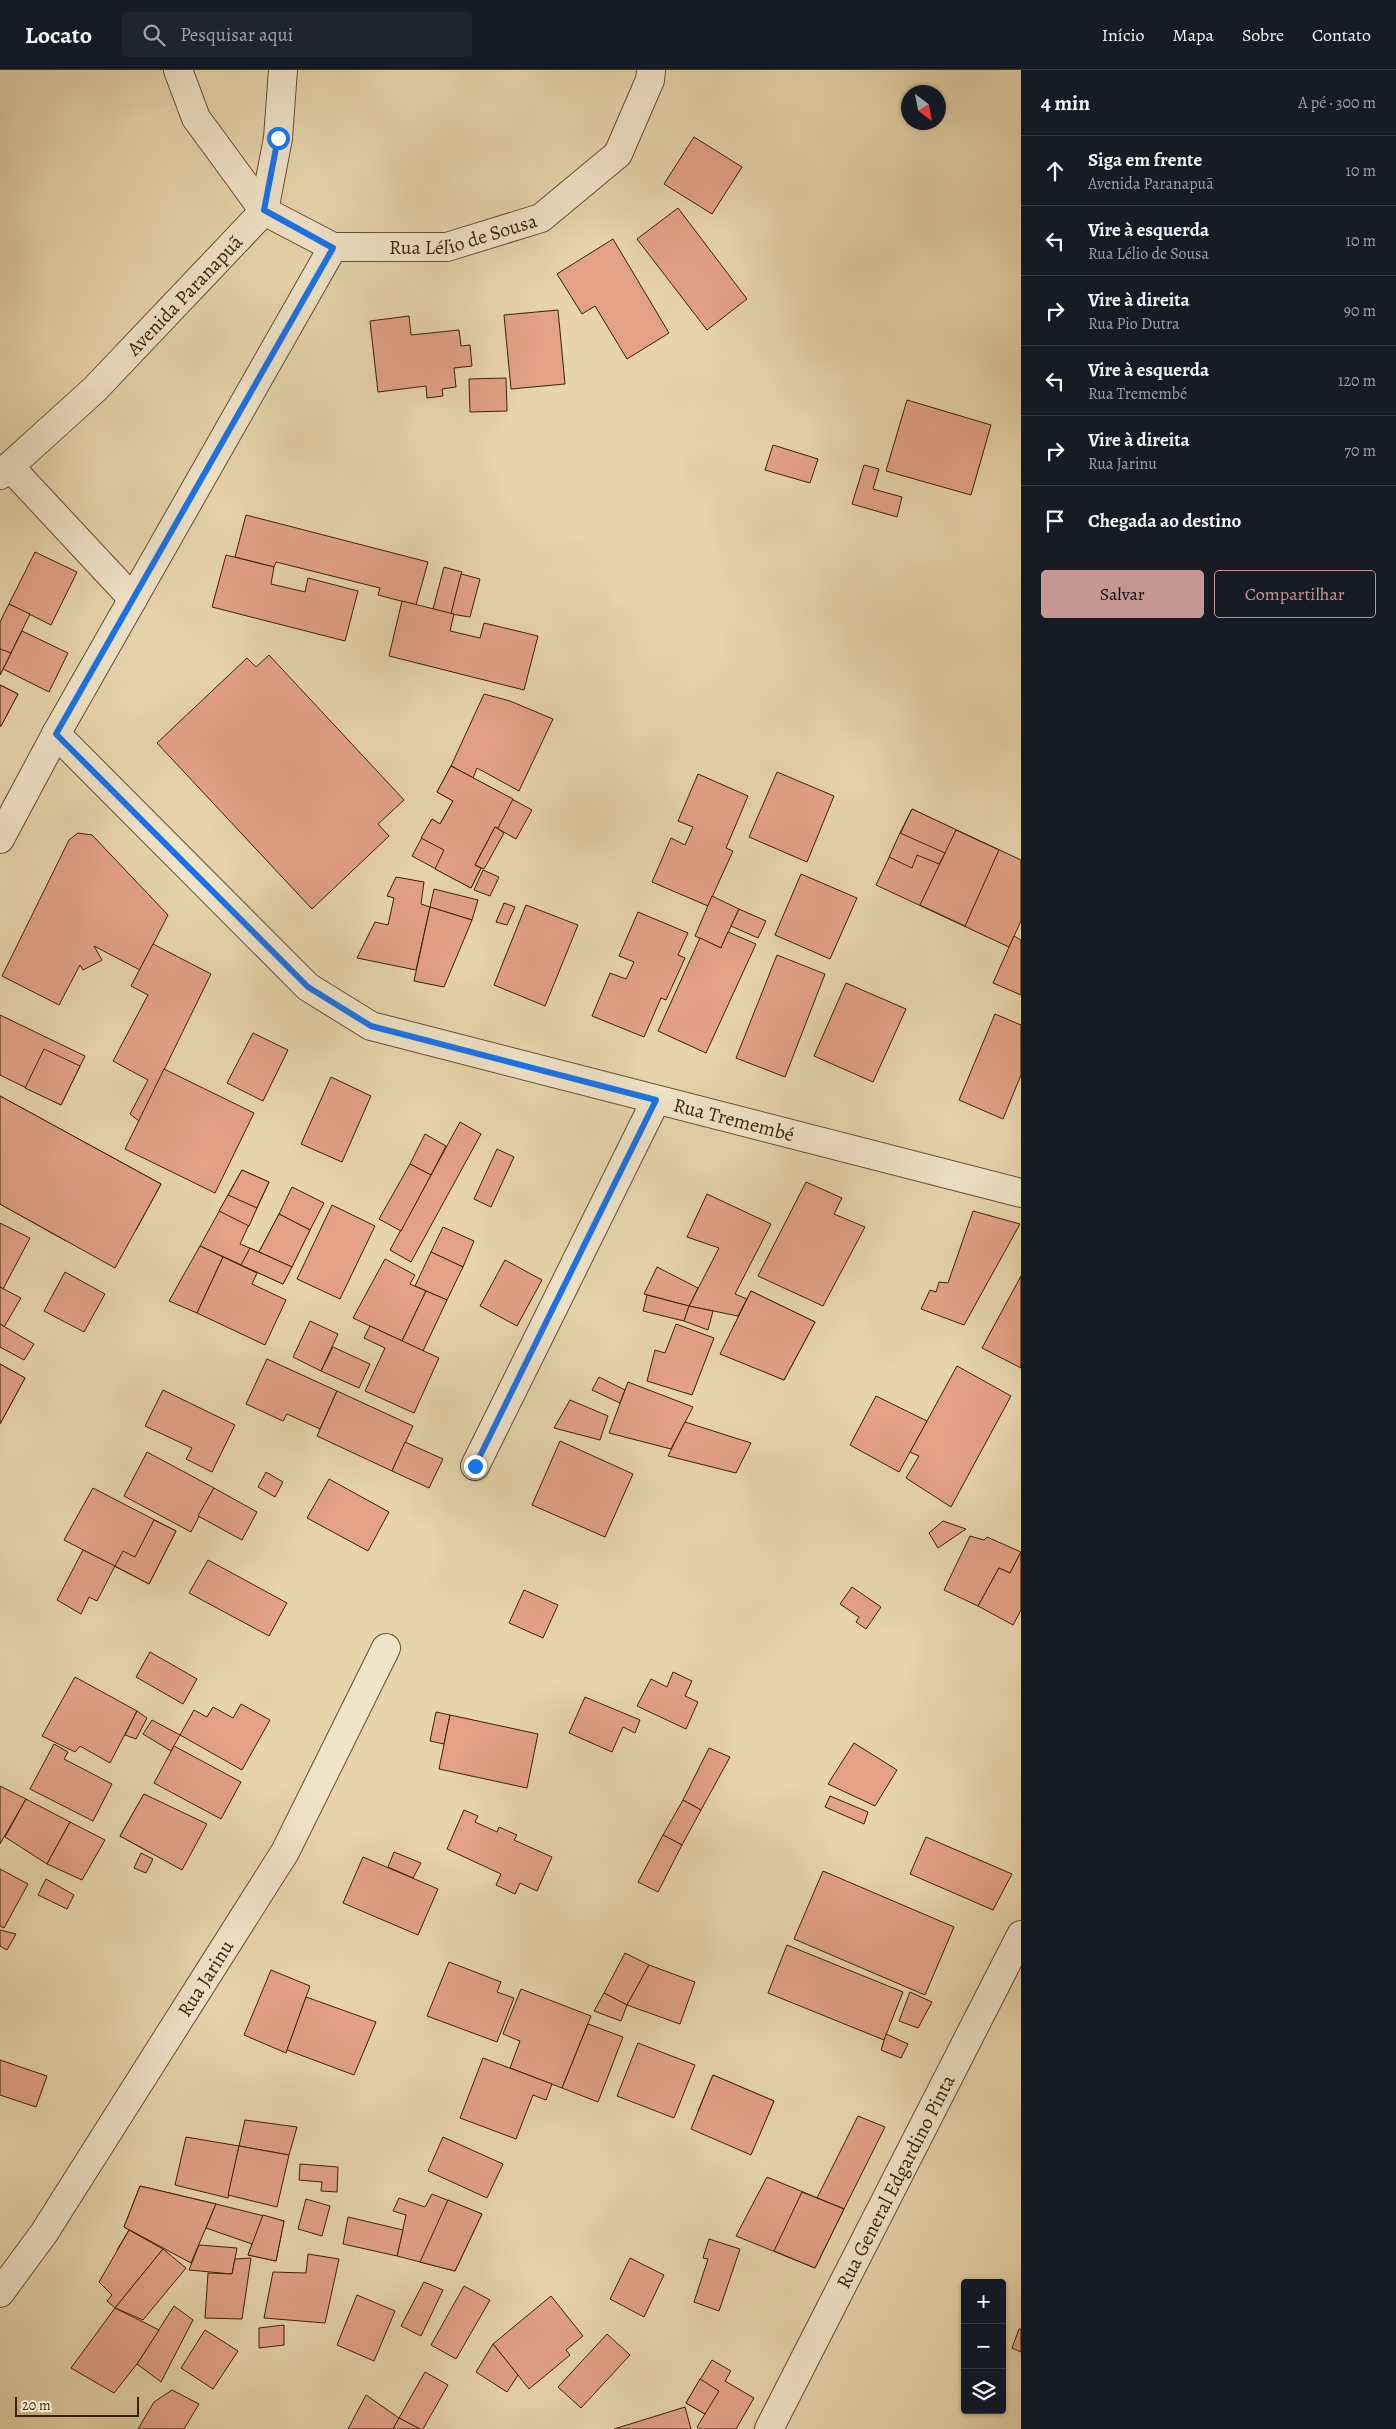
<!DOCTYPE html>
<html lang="pt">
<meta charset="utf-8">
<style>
body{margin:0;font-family:Alegreya,serif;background:#20242c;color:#f1f3f6}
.controls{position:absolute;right:15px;bottom:15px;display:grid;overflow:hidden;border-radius:5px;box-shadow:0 1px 4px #0004}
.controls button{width:45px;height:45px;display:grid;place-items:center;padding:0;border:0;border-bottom:1px solid #363941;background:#171b24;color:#f1f3f6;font:25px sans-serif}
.compass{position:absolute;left:901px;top:15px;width:45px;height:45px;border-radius:50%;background:#171b24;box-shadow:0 1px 4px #0004;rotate:148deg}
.scale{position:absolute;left:15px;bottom:12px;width:124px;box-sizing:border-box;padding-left:5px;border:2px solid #3c1f06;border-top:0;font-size:14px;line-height:18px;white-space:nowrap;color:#3c1f06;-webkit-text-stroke:4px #efe3c8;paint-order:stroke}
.stop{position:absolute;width:15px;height:15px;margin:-11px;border:4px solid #1a73e8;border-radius:50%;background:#fff}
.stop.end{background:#1a73e8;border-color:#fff;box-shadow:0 1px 5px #0008}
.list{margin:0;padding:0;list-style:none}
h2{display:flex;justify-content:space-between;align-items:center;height:65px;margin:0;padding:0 20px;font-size:21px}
h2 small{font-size:16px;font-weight:400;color:#9ea1a6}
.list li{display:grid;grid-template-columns:32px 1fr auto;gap:15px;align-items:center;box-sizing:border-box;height:70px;padding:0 20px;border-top:1px solid #363941}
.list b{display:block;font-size:19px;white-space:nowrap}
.list p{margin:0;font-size:16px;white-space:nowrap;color:#9ea1a6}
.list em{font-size:16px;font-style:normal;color:#9ea1a6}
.actions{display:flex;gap:10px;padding:15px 20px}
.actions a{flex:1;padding:11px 0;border:1px solid #c59692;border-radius:5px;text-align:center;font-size:18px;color:#c59692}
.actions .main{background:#c59692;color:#111}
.icon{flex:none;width:28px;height:28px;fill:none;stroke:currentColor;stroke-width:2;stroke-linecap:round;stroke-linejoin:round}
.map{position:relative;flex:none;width:1021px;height:2359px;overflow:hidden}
header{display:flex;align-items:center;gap:30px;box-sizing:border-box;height:70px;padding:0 25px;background:#171b24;border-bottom:1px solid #363941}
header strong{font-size:24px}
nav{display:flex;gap:28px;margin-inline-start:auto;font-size:18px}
.search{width:350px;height:45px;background:#20242c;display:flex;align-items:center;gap:12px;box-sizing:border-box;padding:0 18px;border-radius:5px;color:#9ea1a6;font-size:19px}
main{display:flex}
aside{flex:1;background:#171b24}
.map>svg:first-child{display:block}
</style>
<header>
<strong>Locato</strong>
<div class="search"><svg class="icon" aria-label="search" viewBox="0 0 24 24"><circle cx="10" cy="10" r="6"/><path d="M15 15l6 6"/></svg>Pesquisar aqui</div>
<nav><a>Início</a><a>Mapa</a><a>Sobre</a><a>Contato</a></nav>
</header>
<main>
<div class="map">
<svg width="1021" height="2359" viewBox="0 0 1021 2359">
<rect width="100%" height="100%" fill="#e7d4ab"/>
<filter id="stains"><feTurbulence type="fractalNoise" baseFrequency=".004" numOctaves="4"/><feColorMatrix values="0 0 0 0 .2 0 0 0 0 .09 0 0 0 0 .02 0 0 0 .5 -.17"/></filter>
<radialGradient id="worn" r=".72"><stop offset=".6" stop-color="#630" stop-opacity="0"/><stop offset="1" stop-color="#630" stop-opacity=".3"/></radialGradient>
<!-- building -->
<g fill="#e3a186" stroke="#3c1f06">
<polygon points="694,67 742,97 712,144 664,114"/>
<polygon points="678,138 747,229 707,260 637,169"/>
<polygon points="613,169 669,263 627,289 595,236 582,244 557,204"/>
<polygon points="558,240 565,314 511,319 504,245"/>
<polygon points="409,246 411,265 459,260 461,276 470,275 472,296 454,298 456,317 442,319 443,326 427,328 426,316 378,322 370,251"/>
<polygon points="506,308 507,341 470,342 469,309"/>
<polygon points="907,330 991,355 971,425 886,401"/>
<polygon points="773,375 818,389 810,413 765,400"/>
<polygon points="864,395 879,399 873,419 902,427 897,447 852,434"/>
<polygon points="246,445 428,492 416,535 378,525 380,518 276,492 274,497 235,487"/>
<polygon points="35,482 77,502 51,555 9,534"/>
<polygon points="226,485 274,497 271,514 305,522 308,508 358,521 345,571 212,537"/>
<polygon points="444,497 462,502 451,544 433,539"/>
<polygon points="461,504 480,509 470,547 451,544"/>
<polygon points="402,531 454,544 450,561 480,568 484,553 538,566 524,620 389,586"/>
<polygon points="9,534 30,544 0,605 0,552"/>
<polygon points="22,561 68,583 49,622 3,599"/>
<polygon points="0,579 11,583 0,605"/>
<polygon points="269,585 404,730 378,754 389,766 312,839 157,673 247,588 256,597"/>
<polygon points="0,615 18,624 1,656 0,656"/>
<polygon points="0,615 18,624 1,656 0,656"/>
<polygon points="484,624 510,631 553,649 519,721 477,698 473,708 451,696"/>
<polygon points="451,696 532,740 516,769 495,757 475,795 481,798 471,818 412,786 432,749 440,754 453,731 437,722"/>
<polygon points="451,696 513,729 498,758 495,757 475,795 481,798 471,818 435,799 444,780 421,768 432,749 440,754 453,731 437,722"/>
<polygon points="777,702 834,726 807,792 749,767"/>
<polygon points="698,704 748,726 726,778 733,781 708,836 652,812 671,768 685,775 693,757 678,751"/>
<polygon points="912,739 956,760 945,783 900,763"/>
<polygon points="912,739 1021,790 1021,851 1009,877 876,815"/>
<polygon points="495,757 504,763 484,799 475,795"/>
<polygon points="956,760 999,780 965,856 920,835"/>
<polygon points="78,763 92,765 168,845 140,900 94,876 102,890 83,900 80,895 59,935 2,906 69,770"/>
<polygon points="900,763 945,783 939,794 917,785 912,798 889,787"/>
<polygon points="483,800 499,807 490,826 474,820"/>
<polygon points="801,804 857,828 830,889 775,865"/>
<polygon points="396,807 424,812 421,834 430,837 416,900 357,888 375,852 388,855 394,828 387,826"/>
<polygon points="434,819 478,830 472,850 430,837"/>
<polygon points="712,826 739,839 721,878 695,866"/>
<polygon points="504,833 515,837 507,855 496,852"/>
<polygon points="526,835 578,855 545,936 494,915"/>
<polygon points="430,837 472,850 444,917 414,911"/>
<polygon points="739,839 766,851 758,868 731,856"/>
<polygon points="638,842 688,863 678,885 685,888 666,930 661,928 644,967 592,946 610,903 626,909 634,892 619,886"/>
<polygon points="728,862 756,874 706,983 658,961 700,868 721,878"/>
<polygon points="1014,866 1021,870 1021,925 993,913"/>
<polygon points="153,874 211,904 139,1051 130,1044 148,1010 113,991 148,925 131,916"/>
<polygon points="777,885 825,904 785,1007 736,988"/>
<polygon points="846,913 906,939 873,1012 814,986"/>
<polygon points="995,944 1021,955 1021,1005 1003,1049 959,1030"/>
<polygon points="0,945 85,986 61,1035 0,1005"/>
<polygon points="253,963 288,980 263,1031 227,1013"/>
<polygon points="44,979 80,996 61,1035 25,1018"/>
<polygon points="164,999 254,1043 215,1123 125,1079"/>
<polygon points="331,1007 371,1026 342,1092 301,1074"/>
<polygon points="0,1026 161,1114 136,1160 85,1133 66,1171 0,1134"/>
<polygon points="0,1026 161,1114 115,1198 0,1134"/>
<polygon points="460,1052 481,1064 411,1192 390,1180"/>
<polygon points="425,1064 446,1076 431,1105 410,1094"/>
<polygon points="497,1079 514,1087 491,1137 474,1129"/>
<polygon points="410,1094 431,1105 401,1161 379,1149"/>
<polygon points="242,1100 269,1112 257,1138 228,1125"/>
<polygon points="242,1100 269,1112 240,1174 259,1182 279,1144 310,1160 283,1214 200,1176"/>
<polygon points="806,1112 842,1128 834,1144 865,1157 823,1236 758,1206"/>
<polygon points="292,1117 324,1133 310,1160 279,1144"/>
<polygon points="707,1124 771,1154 735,1224 747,1229 738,1246 689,1236 719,1178 687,1167"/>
<polygon points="228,1125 257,1138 249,1156 219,1141"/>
<polygon points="332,1135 375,1156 340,1229 297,1209"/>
<polygon points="973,1141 1020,1154 964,1255 921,1239 930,1220 936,1222 939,1212 948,1213"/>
<polygon points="279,1144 310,1160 292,1197 259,1182"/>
<polygon points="0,1153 30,1168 3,1219 0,1217"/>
<polygon points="443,1157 474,1171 463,1197 431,1182"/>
<polygon points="200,1176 223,1187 197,1243 169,1231"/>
<polygon points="250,1178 292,1197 283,1214 241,1195"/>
<polygon points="431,1182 463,1197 447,1230 415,1216"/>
<polygon points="223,1187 257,1203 252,1214 286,1230 265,1275 197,1243"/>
<polygon points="385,1189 415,1205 410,1214 426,1221 402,1271 353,1248"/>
<polygon points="505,1190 542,1210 517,1256 480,1236"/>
<polygon points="657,1197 698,1218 689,1236 644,1224"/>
<polygon points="65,1202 105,1224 84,1262 44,1241"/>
<polygon points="1021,1206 1021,1298 982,1278"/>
<polygon points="0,1217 21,1228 4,1257 0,1254"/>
<polygon points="426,1221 447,1230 423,1281 402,1271"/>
<polygon points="751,1221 815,1252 784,1310 763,1301 776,1273 734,1256"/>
<polygon points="751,1221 815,1252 784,1310 720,1284"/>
<polygon points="647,1225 689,1236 684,1251 643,1241"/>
<polygon points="689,1236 713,1241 708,1260 684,1251"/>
<polygon points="310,1251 338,1264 321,1301 293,1287"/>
<polygon points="0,1254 34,1274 24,1290 0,1277"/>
<polygon points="676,1254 714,1268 692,1325 647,1311 655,1280 665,1283"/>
<polygon points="370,1256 439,1288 414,1343 365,1321 385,1278 364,1268"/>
<polygon points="333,1277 370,1294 359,1318 321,1301"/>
<polygon points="267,1289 337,1321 320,1359 287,1344 283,1351 246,1334"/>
<polygon points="0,1294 25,1308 0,1354"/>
<polygon points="0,1294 25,1308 0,1354"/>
<polygon points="957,1296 1011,1326 951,1437 906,1408 919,1386 910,1382"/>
<polygon points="599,1307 625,1320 620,1333 592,1320"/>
<polygon points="628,1312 693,1337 671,1379 609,1363"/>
<polygon points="163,1320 235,1355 212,1402 186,1389 192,1378 145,1356"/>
<polygon points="337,1321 413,1356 392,1401 317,1366"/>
<polygon points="876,1326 927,1351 899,1402 850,1375"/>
<polygon points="570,1330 608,1346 600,1370 554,1358"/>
<polygon points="685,1352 751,1373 736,1403 668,1386"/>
<polygon points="560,1371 633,1404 605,1467 532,1435"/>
<polygon points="405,1372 443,1389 429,1418 392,1401"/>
<polygon points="147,1382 214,1418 191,1462 124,1426"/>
<polygon points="266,1402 283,1412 275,1427 258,1417"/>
<polygon points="329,1409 389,1442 368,1481 307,1448"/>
<polygon points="93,1418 176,1461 149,1514 64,1470"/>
<polygon points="214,1418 257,1442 242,1470 198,1446"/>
<polygon points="154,1450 176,1461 149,1514 115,1496 123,1481 135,1487"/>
<polygon points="943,1451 966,1459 938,1478 929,1463"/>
<polygon points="970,1466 984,1470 987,1467 1021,1482 1010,1503 999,1498 978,1536 944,1520"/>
<polygon points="83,1480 115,1496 97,1531 89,1527 81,1544 57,1530"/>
<polygon points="1021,1482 1021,1540 1013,1555 978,1536 999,1498 1010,1503"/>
<polygon points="208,1490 287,1533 269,1566 189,1523"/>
<polygon points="852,1517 881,1537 866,1559 856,1552 859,1547 840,1534"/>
<polygon points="524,1520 558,1535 543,1568 509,1553"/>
<polygon points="150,1582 197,1609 183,1634 136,1607"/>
<polygon points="673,1602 692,1611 685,1626 698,1632 686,1659 637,1636 651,1609 667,1617"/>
<polygon points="75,1607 137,1641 110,1693 80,1676 75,1682 42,1666"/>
<polygon points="585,1627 640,1650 635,1663 623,1657 612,1682 569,1663"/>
<polygon points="241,1634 270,1650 242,1700 180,1665 194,1640 207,1647 213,1637 233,1648"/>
<polygon points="137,1641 147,1648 136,1669 125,1665"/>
<polygon points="436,1642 450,1645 444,1674 430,1671"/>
<polygon points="450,1645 538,1664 527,1718 439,1699"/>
<polygon points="152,1650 180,1665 171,1681 143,1664"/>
<polygon points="854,1673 897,1700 875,1736 828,1714"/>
<polygon points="54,1674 68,1682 64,1689 112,1714 93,1751 30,1719"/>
<polygon points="174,1676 241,1712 221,1749 154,1713"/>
<polygon points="709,1678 730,1687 701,1740 683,1730"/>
<polygon points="0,1716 26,1729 0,1774"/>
<polygon points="144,1724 173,1741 149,1782 120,1766"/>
<polygon points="144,1724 207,1754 182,1800 120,1766"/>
<polygon points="830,1726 868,1742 864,1754 825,1737"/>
<polygon points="26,1729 70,1752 47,1794 5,1767"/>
<polygon points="683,1730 701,1740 682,1775 663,1765"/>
<polygon points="464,1740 478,1746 475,1752 497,1762 499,1757 517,1765 514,1770 552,1787 537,1821 520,1813 515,1824 496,1815 501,1804 447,1779"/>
<polygon points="70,1752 105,1770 82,1810 47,1794"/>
<polygon points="663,1765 682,1775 658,1822 638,1812"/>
<polygon points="926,1767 1012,1804 993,1840 910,1804"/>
<polygon points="394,1782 421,1793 413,1808 388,1797"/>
<polygon points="141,1783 153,1789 146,1803 134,1798"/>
<polygon points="363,1787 438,1819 418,1865 343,1833"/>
<polygon points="0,1799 28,1814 4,1858 0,1856"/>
<polygon points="823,1801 954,1857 925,1925 794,1869"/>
<polygon points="46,1809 74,1825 67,1839 38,1825"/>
<polygon points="0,1860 16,1864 7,1880 0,1876"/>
<polygon points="787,1875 903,1922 884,1970 768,1923"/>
<polygon points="625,1883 649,1895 627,1935 604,1923"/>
<polygon points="449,1892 501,1912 497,1922 514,1928 497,1972 427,1946"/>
<polygon points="649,1895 695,1912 680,1954 627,1935"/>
<polygon points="271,1900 310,1916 286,1983 244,1965"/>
<polygon points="521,1919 591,1946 562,2018 510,1998 520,1971 503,1964"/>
<polygon points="910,1922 932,1932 918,1958 899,1951"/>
<polygon points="604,1923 627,1935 621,1951 594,1941"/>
<polygon points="306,1927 376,1952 354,2005 287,1980"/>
<polygon points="588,1954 623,1967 598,2032 562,2018"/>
<polygon points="886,1964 908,1974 901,1988 881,1980"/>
<polygon points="638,1973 695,1995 674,2048 617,2026"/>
<polygon points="483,1988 552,2014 546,2030 533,2025 516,2069 460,2048"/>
<polygon points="0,1990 47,2006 36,2037 0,2025"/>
<polygon points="713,2005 774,2031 758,2067 698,2041"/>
<polygon points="713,2005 774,2031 751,2085 691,2059"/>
<polygon points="858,2046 885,2057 844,2139 817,2128"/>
<polygon points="245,2050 297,2057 289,2085 239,2076"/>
<polygon points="186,2067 239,2076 228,2128 175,2115"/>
<polygon points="443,2067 503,2094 487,2128 428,2101"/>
<polygon points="239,2076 289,2085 277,2137 228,2125"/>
<polygon points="300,2094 338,2097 337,2122 321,2121 322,2112 299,2110"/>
<polygon points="767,2107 844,2139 815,2198 736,2166"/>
<polygon points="140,2116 216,2134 206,2158 165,2142 148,2170 124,2157"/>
<polygon points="140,2116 216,2134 191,2193 124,2157"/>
<polygon points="802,2122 844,2139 815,2198 774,2181"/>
<polygon points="432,2124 482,2144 455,2201 397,2186 406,2145 393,2141 399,2128 425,2137"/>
<polygon points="306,2129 330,2136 322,2166 298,2159"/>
<polygon points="448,2130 482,2144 455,2201 420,2192"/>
<polygon points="216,2134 284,2151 276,2191 248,2185 252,2174 206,2158"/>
<polygon points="263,2145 284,2151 276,2191 248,2185"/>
<polygon points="348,2147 403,2160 397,2186 343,2174"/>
<polygon points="129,2160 148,2170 136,2189 117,2180"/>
<polygon points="129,2160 163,2179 115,2238 107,2231 112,2225 99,2212"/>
<polygon points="709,2169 740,2179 719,2241 694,2232 708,2189 703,2188"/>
<polygon points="199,2175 237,2178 232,2204 189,2200"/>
<polygon points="163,2179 186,2198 143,2250 115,2238"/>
<polygon points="308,2184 339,2189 325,2253 264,2248 273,2202 306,2203"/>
<polygon points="251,2188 242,2249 205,2248 208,2203 232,2204 235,2189"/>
<polygon points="630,2188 664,2205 644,2247 610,2229"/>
<polygon points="424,2212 443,2220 421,2266 401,2256"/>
<polygon points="464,2216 490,2230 456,2289 431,2275"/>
<polygon points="357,2225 395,2241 374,2291 337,2275"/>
<polygon points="551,2226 583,2266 566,2280 570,2285 529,2319 493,2274"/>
<polygon points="174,2236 193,2250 161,2312 137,2294"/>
<polygon points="115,2238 159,2260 137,2294 114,2323 71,2298"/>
<polygon points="284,2255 284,2275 259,2278 259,2258"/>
<polygon points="1019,2259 1021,2259 1021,2282 1012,2278"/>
<polygon points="205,2260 238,2281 213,2319 181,2298"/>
<polygon points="607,2264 630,2285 581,2338 558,2317"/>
<polygon points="493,2274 518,2305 507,2322 476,2302"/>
<polygon points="712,2290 731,2301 725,2311 754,2328 736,2359 700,2359 697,2357 705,2344 686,2333"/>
<polygon points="425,2302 448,2315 423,2359 420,2359 399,2348"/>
<polygon points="700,2309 719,2321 705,2344 686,2333"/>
<polygon points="172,2320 199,2334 184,2359 138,2359 154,2332"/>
<polygon points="366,2325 399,2348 393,2359 348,2359"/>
<polygon points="685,2337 691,2359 614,2359"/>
<polygon points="399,2348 420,2359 393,2359"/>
</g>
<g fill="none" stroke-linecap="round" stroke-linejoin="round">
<!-- minor casing -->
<g stroke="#674c2f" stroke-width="30">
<g id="minor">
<path id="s1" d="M178 0 196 48 264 141 333 177H447L541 148 618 84 650 10 651 0"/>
<polyline points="10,397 133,529"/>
<path id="s2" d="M56 664 308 917 371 956 1021 1123"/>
<polyline points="0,769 56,664 333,177"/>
<polyline points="475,1396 656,1030"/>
<path id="s3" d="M0 2223 44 2163 285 1782 386 1578"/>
<path id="s4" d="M769 2359 1021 1865"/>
</g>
</g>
<!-- tertiary casing -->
<g stroke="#674c2f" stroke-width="30">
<g id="tertiary">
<path id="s5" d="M0 405 95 319 264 141 278 68 283 0"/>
</g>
</g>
<!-- minor -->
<use href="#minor" stroke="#efe3c8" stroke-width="28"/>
<!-- tertiary -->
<use href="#tertiary" stroke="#efe3c8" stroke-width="28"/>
</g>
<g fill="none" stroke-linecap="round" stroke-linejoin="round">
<!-- route -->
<polyline stroke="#1a73e8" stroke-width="6" points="278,68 264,140 333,178 56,664 308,917 371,956 656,1030 475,1396"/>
</g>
<g text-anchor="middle" stroke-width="4" stroke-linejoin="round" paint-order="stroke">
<!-- street labels -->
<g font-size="20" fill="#3c1f06" stroke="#efe3c8">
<text dy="7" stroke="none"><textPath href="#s1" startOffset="376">Rua Lélio de Sousa</textPath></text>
<text dy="7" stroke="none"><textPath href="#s5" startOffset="258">Avenida Paranapuã</textPath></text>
<text dy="7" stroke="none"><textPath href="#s2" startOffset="806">Rua Tremembé</textPath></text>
<text dy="7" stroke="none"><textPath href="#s3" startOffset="376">Rua Jarinu</textPath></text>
<text dy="7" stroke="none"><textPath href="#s4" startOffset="278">Rua General Edgardino Pinta</textPath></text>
</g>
</g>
<rect width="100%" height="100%" filter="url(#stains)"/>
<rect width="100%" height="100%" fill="url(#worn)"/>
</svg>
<div class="controls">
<button>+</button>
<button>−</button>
<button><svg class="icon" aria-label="layers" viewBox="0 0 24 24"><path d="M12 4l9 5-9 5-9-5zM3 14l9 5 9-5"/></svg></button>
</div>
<svg class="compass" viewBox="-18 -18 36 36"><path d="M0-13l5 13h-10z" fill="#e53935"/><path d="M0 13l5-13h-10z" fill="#9ea1a6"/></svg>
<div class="scale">20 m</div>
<div class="stop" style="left:278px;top:68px"></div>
<div class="stop end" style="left:475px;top:1396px"></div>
</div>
<aside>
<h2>4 min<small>A pé · 300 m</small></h2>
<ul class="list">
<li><svg class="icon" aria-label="ahead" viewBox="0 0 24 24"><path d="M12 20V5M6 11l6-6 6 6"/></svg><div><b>Siga em frente</b><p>Avenida Paranapuã</p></div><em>10 m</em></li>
<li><svg class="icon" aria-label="left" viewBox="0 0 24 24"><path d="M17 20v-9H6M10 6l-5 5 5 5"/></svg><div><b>Vire à esquerda</b><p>Rua Lélio de Sousa</p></div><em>10 m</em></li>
<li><svg class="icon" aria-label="right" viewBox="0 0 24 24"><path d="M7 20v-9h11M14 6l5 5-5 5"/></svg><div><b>Vire à direita</b><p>Rua Pio Dutra</p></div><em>90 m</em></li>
<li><svg class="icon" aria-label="left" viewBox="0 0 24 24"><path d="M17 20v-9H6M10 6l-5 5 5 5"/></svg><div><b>Vire à esquerda</b><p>Rua Tremembé</p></div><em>120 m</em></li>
<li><svg class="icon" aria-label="right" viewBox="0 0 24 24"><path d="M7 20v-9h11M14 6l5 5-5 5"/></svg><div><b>Vire à direita</b><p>Rua Jarinu</p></div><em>70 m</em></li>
<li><svg class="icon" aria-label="arrive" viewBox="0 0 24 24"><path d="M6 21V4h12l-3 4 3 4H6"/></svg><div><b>Chegada ao destino</b></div></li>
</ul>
<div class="actions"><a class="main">Salvar</a><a>Compartilhar</a></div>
</aside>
</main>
